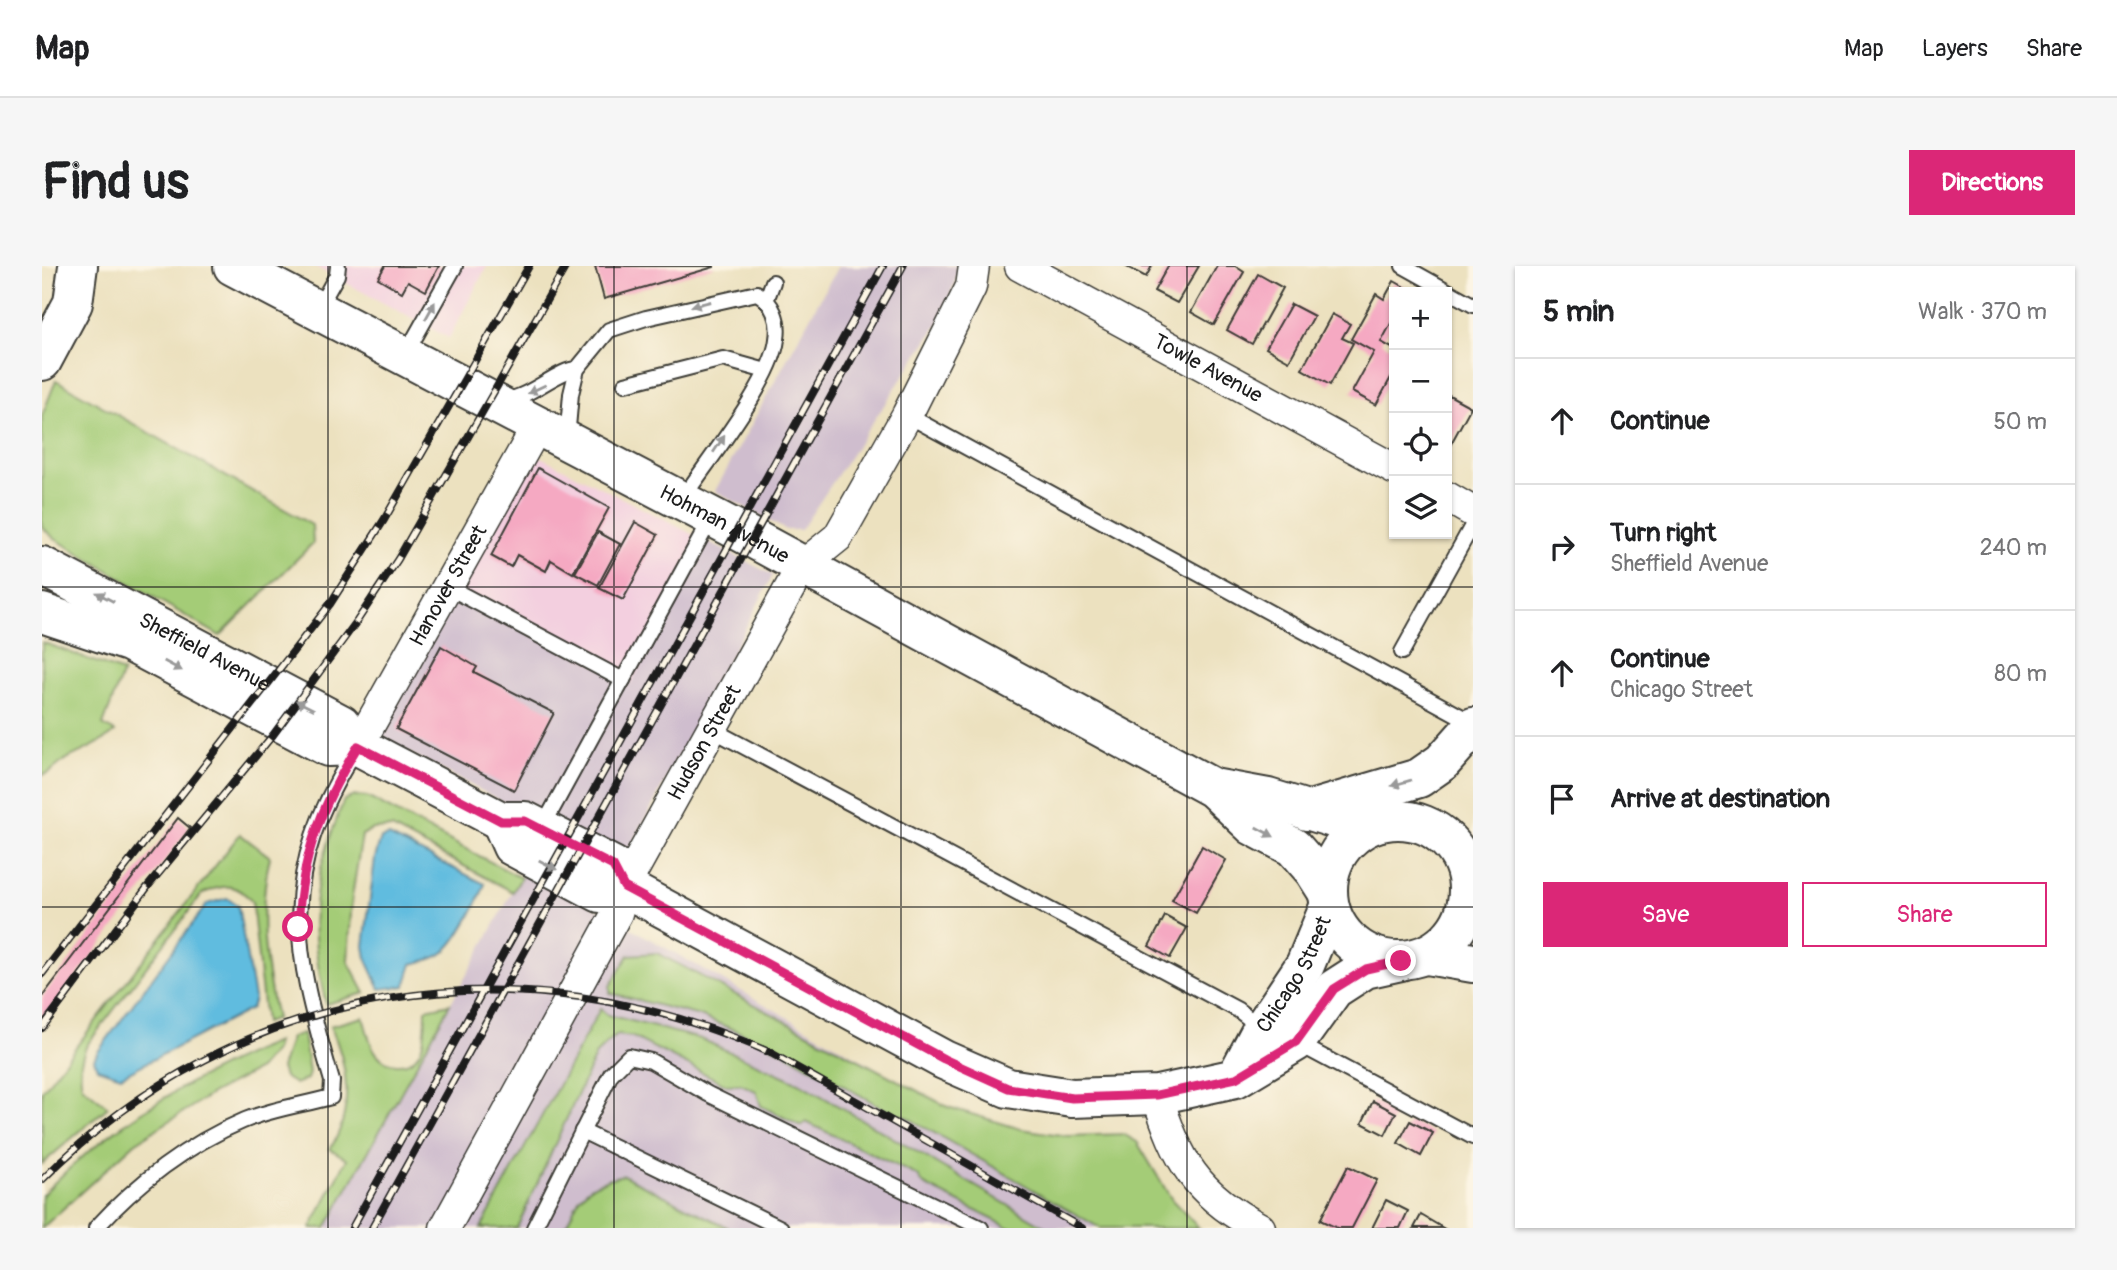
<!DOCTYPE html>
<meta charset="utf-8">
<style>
body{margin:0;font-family:Pangolin,sans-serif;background:#f6f6f6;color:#202124}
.controls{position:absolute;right:21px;top:21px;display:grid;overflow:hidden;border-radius:0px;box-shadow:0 2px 5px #0004}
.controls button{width:63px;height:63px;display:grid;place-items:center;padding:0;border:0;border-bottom:2px solid #e0e0e0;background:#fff;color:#202124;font:35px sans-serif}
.stop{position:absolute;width:21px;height:21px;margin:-16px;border:5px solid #db2777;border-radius:50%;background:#fff}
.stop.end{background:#db2777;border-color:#fff;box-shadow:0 2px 7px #0008}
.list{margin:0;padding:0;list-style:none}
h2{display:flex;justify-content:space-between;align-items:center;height:91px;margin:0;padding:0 28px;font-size:30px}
h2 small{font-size:23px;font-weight:400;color:#757577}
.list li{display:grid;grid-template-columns:46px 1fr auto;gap:21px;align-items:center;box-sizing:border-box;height:126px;padding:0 28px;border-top:2px solid #e0e0e0}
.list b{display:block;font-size:26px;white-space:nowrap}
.list p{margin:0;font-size:23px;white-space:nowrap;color:#757577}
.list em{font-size:23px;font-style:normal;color:#757577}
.actions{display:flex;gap:14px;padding:21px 28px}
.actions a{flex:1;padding:16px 0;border:2px solid #db2777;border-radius:0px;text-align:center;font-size:24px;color:#db2777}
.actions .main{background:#db2777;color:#fff}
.icon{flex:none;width:38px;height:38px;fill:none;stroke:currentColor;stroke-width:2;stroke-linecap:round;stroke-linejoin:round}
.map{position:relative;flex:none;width:1431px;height:962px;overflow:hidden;border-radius:0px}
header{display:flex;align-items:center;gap:42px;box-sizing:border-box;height:98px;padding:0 35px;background:#fff;border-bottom:2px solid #e0e0e0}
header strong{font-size:33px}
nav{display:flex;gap:38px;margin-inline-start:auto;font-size:24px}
.intro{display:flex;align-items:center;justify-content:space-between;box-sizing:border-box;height:168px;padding:0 42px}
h1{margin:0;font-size:49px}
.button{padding:18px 32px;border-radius:0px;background:#db2777;color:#fff;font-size:24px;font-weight:700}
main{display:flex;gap:42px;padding:0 42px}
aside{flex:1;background:#fff;border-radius:0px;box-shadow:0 2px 5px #0004}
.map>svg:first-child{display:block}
</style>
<header>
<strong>Map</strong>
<nav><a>Map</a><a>Layers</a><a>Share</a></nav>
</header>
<div class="intro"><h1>Find us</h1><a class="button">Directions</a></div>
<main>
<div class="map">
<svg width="1431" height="962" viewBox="0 0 1431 962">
<rect width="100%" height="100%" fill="#fcf5e5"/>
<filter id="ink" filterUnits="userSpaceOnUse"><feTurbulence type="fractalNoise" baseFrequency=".0143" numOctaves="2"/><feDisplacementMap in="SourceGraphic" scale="14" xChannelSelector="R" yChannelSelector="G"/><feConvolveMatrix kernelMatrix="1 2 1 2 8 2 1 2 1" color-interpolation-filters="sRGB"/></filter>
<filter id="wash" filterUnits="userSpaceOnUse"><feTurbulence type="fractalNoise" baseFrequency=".00686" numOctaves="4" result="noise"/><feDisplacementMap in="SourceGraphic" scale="28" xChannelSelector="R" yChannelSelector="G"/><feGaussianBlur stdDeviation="1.57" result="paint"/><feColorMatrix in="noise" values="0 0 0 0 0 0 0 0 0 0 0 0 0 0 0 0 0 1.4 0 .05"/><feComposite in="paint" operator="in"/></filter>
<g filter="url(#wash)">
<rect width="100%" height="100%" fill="#ece1bf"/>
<!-- built -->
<g fill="#f3cfdf">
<polygon points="272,0 445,0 407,72"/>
<polygon points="491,187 666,276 589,418 416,326"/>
</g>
<!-- industrial -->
<g fill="#cfbdce">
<polygon points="796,0 918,0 902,49 759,264 744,264 673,225"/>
<polygon points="666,276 731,309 580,598 337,471 416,326 589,418"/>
<polygon points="484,602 885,831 1139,962 284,962"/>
</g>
<!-- green -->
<g fill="#a4cc77" stroke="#60744a" stroke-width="2">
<polygon points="14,114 270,259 271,277 178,370 13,273 0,261 0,150"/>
<path d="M0 376 81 406 61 459 73 466C58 479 41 484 23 494 15 499 10 507 0 509Z"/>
<path d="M313 530 325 531 479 612 471 626 350 562 331 563 320 569 310 631 306 695 323 727 284 738C263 654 271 612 302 534Z"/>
<path d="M198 568 228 591C215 646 223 699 234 753L223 757 210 636C195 616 180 618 160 628L45 779C38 794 37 804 40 820L66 841 0 898V825Z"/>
<polygon points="615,687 906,841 979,863 1026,870 1081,868 1095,876 1130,934 1157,962 1058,962 861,849 855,850 740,785 700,767 658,750 568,727 568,720 587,689"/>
<path d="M408 738 284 962H269L305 893 288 883C312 846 307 799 288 760L321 751C325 763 327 779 335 788 340 794 346 798 354 798 384 800 384 764 384 743Z"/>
<polygon points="558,743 566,749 659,773 757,817 1005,962 968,962 882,919 876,910 764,856 759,860 719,840 714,825 699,818 685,819 591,771 574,769 554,788 475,962 439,962"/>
<polygon points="261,767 267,807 265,813 253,818 242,811 239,802 249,771"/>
<path d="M235 776 233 784 217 803 171 827 93 877 0 962V929C65 861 148 811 235 776Z"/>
<path d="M581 909 687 962H523C540 925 541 919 581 909Z"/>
</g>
<!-- water -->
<g fill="#61bcdf" stroke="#3e6c7e" stroke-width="2">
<path d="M347 570 443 618C436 637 414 682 396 690 388 694 378 696 370 698L363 720 338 723 324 692 322 680 333 592 339 572Z"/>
<polygon points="185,632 196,640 212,732 209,743 79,810 55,802 52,793 55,787 165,638"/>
</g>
<g id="blocks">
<!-- building -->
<g fill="#f5a9c2">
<polygon points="343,0 397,0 384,25 366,15 360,26 336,12"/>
<polygon points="553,0 672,0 672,1 562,33"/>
<polygon points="1083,0 1110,0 1104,11"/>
<polygon points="1126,0 1157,0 1135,37 1112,25"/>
<polygon points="1175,0 1193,0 1202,6 1172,59 1149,46"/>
<polygon points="1216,8 1241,22 1210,78 1185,64"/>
<polygon points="1352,15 1368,24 1352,26 1352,52 1339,76 1352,83 1352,106 1334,139 1310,126 1332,86 1309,73 1334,28 1342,33"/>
<polygon points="1249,38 1272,50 1247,95 1224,82"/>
<polygon points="1290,48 1308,58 1300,72 1311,77 1288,119 1260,103"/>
<polygon points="1407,129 1429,141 1405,185 1405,134"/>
<polygon points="496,202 567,242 531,307 509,294 504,305 475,289 469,301 449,290"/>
<polygon points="593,256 616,269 581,334 557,322"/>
<polygon points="556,266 578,278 556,319 533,307"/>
<polygon points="399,380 435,401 432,406 512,447 472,524 354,463"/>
<polygon points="136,552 148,562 0,756 0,731"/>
<polygon points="1160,580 1184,594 1154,647 1130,634"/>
<polygon points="1123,650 1145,662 1128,692 1107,680"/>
<polygon points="1331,835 1354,847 1343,869 1320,857"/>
<polygon points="1368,855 1391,867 1379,890 1356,877"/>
<polygon points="1306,900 1335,914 1310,962 1295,962 1278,954"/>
<polygon points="1344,934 1366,945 1358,962 1330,962"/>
<polygon points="1379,949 1401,962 1372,962"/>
</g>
</g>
</g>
<g filter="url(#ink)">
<use href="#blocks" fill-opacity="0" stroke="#3b3a34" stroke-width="2"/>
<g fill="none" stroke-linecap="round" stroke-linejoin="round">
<!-- lane casing -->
<g stroke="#3b3a34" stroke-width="18">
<g id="lane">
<polyline points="1361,0 1431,39"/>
<polyline points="725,32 731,16"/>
<polyline points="276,43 295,9 296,0"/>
<polyline points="363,89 413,0"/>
<polyline points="583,118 681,93 724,105"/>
<path d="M464 134C489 131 517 103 535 103"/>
<polyline points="865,149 1431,457"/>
<path d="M525 173 529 128 535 103 567 64 604 52 715 27C731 36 738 55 735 73 731 114 665 196 641 232"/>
<polyline points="406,321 581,414"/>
<polyline points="1360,386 1431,258"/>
<polyline points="669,463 1196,744 1218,761"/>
<polyline points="500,562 670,251"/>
<polyline points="1255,777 1431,871"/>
<polyline points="540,865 739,962"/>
<path d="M54 962C94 918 146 878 201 855 228 843 261 839 289 831L290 815C250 679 235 610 314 483"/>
<polyline points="492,962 569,808 587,790 609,795 666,828 939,962"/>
</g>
</g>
<!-- street casing -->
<g stroke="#3b3a34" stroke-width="33">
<g id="street">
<path id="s1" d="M978 0 1352 203"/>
<polyline points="1405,231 1431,246"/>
<path id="s2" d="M316 480 496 159"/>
<path d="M1115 829C1135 895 1155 929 1218 962"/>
<path id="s3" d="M403 962 575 647 582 621 760 300 796 271 865 149 929 21 932 0"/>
</g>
</g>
<!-- secondary casing -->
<g stroke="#3b3a34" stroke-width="42">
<g id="secondary">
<path id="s4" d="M191 0 695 264 1171 522 1211 560 1251 581 1272 605 1286 627"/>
<polyline points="0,95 31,37 36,0"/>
<path id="s5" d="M0 300 299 458 316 480 459 555H483L571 600 582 621 902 794 966 822 1030 832 1115 829 1194 812 1254 776 1292 723 1323 703 1359 695"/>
<polyline points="0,347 87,376 286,481 316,480"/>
<polyline points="1171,522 1226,532 1291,552"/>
<polyline points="1265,545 1377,512 1400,496 1431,461"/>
<circle cx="1356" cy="624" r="70"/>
<polyline points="459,555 470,580 558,627 582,621"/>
<polyline points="1385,689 1431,697"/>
<path id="s6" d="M1195 810 1220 763 1263 699 1287 641"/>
</g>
</g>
<!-- lane -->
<use href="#lane" stroke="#fff" stroke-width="14"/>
<!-- street -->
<use href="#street" stroke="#fff" stroke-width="30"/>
<!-- secondary -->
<use href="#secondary" stroke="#fff" stroke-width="38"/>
<!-- rail casing -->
<g stroke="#1c1c1c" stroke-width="8">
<g id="rail">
<polyline points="0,708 288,338 342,254 487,0"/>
<polyline points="0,762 107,619 231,469 315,355 356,293 524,0"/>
<path d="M0 914C198 715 476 673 729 787L1040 962"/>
<polyline points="310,962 841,0"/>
<polyline points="330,962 861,0"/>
</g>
</g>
<!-- rail -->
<use href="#rail" stroke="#fcf5e5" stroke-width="5" stroke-dasharray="16" stroke-linecap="butt"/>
</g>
<!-- one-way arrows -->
<defs><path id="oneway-solid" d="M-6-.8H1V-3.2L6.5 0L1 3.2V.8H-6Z" transform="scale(1.75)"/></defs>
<g fill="#999">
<use href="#oneway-solid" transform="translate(659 38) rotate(166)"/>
<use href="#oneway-solid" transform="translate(388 45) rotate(-61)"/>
<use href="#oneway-solid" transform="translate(495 123) rotate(154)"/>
<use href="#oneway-solid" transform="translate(677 178) rotate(-56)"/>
<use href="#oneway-solid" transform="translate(63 331) rotate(-152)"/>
<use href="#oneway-solid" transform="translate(131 400) rotate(28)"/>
<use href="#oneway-solid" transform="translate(263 439) rotate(-153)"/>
<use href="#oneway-solid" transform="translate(1359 517) rotate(164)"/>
<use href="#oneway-solid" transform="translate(1223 566) rotate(28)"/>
<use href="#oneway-solid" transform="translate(506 599) rotate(28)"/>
</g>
</g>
<g fill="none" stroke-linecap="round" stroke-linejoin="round" filter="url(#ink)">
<!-- route -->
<path stroke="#db2777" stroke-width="9" d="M256 661C259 591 279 540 316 480L459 555H483L571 600 582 621 902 793 966 822 1030 832 1115 829 1194 812 1254 776 1292 723 1324 703 1359 695"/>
</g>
<!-- grid -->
<path fill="none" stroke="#1c1c1c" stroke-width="2" stroke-opacity="0.55" d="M286 0V962M572 0V962M859 0V962M1145 0V962M0 321H1431M0 641H1431"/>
<g text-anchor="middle" stroke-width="5" stroke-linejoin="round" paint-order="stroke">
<!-- street labels -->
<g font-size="21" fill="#1c1c1c" stroke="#fcf5e5">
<text dy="7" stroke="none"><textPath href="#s1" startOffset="214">Towle Avenue</textPath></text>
<text dy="7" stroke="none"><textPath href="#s4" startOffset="555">Hohman Avenue</textPath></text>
<text dy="7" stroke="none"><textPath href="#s2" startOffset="184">Hanover Street</textPath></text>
<text dy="7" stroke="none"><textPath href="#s5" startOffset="184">Sheffield Avenue</textPath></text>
<text dy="7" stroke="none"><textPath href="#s3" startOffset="551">Hudson Street</textPath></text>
<text dy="7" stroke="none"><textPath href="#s6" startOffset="117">Chicago Street</textPath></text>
</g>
</g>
</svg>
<div class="controls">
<button>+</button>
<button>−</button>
<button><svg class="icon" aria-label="locate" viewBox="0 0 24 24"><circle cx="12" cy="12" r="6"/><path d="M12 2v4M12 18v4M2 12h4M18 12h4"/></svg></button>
<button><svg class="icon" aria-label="layers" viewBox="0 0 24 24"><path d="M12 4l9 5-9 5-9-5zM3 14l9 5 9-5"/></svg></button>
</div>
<div class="stop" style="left:256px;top:661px"></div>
<div class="stop end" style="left:1359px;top:695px"></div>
</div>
<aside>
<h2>5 min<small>Walk · 370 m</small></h2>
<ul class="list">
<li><svg class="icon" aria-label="ahead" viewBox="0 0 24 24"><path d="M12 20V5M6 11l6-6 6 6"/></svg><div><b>Continue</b></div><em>50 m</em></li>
<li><svg class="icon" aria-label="right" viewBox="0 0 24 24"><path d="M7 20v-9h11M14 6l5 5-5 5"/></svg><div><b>Turn right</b><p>Sheffield Avenue</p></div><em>240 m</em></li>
<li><svg class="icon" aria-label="ahead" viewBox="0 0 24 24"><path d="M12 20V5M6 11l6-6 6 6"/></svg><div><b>Continue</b><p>Chicago Street</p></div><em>80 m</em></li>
<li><svg class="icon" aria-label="arrive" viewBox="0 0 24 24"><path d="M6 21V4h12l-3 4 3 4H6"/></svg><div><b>Arrive at destination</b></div></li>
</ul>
<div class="actions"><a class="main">Save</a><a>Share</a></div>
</aside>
</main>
